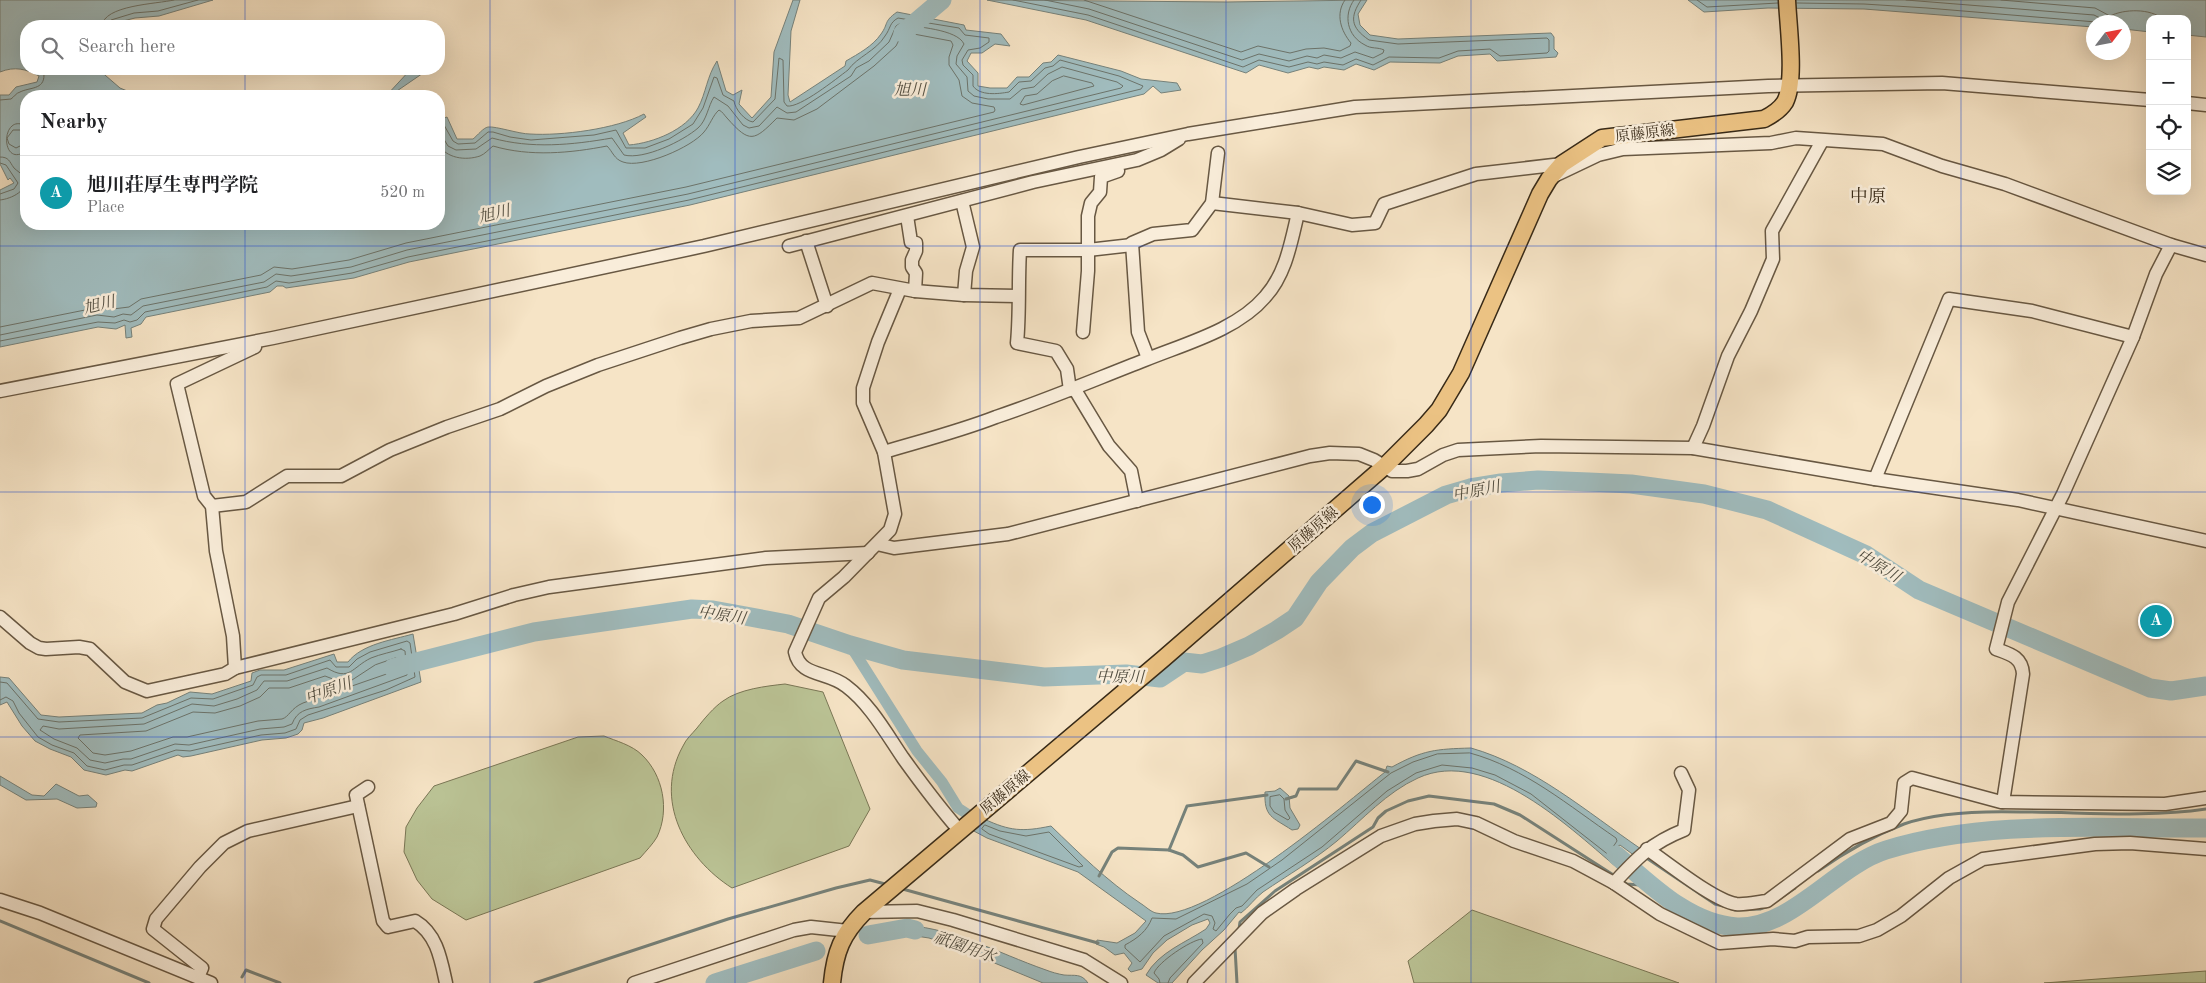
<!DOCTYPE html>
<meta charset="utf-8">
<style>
body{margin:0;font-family:"Old Standard TT","Noto Serif JP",serif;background:#f2f2f2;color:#202124}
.controls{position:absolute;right:15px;top:15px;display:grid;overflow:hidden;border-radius:10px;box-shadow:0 5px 20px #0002}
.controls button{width:45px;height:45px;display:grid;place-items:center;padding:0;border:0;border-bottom:1px solid #e0e0e0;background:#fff;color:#202124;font:25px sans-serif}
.compass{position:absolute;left:2086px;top:15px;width:45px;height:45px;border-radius:50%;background:#fff;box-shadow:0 5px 20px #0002;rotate:58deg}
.you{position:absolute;left:1371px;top:504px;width:18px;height:18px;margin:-12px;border:4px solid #fff;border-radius:50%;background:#1a73e8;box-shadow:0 0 0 8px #1a73e833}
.badge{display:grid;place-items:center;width:32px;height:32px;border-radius:50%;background:#8f2418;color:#fff;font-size:16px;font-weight:700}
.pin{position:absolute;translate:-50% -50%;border:2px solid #fff;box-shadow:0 1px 5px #0006}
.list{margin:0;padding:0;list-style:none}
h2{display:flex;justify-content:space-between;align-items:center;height:65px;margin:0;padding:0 20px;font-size:21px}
h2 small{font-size:16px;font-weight:400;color:#757577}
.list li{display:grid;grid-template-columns:32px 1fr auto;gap:15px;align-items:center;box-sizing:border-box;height:75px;padding:0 20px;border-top:1px solid #e0e0e0}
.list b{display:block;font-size:19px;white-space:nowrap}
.list p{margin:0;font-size:16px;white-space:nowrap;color:#757577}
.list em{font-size:16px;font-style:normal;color:#757577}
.icon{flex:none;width:28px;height:28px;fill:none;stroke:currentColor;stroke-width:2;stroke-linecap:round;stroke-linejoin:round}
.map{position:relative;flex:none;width:2206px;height:983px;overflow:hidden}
.search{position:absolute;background:#fff;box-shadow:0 5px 20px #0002;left:20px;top:20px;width:425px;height:55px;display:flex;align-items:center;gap:12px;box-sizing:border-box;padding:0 18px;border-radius:20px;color:#757577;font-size:19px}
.panel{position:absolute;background:#fff;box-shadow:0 5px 20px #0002;left:20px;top:90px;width:425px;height:140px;border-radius:20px}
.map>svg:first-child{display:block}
</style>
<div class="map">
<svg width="2206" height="983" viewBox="0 0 2206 983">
<rect width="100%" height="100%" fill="#f6e4c6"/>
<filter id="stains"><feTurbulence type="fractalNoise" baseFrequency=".004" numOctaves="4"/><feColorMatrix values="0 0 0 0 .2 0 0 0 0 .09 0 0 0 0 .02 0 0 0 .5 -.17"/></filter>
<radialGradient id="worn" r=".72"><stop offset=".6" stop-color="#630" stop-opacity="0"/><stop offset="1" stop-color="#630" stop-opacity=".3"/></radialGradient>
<!-- green -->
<g fill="#bbc496" stroke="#7a7756">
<path d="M785 684 823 692 870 809 849 846 732 888C685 858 653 800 683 746 686 739 692 734 697 728 704 719 714 707 723 701 739 689 767 686 785 684Z"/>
<path d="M604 736C616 741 632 745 642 755 663 775 670 810 657 837 653 844 646 851 640 858L466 920 432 899 417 880 404 852 406 827 417 808 434 786 578 737Z"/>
<polygon points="1472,910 1679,983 1414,983 1408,961"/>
<polygon points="2206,971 2206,983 2044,983"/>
</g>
<!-- water -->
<g fill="#a0bcbe" stroke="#76827b">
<path d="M0 0H213L159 16 135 18 103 26H26V69H98L120 88 132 93 131 96H26V141L24 143 26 146V224H439V120L447 117 457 139H473C478 135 483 128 488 127 496 126 519 134 530 134 561 136 616 129 644 114L646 117 623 133 629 145C653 143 686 130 698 108 706 93 707 76 717 61L726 91 733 95 742 90 739 104 752 118 771 97 774 52 793 0H800L791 31 788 95 790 102 845 66 846 61C858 54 873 46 881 34 889 23 883 22 897 12L964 25 966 30 1001 34 1010 46 995 44 982 53H971L967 61 978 73V86L990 88H1007L1017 77H1029L1043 63 1051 62 1058 55 1121 71 1141 79 1177 83 1181 90 1161 93 1153 86 1144 94 690 205 409 262 354 278 286 288 283 286H277L270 292 146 317 141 324 131 328 132 337 126 338 125 325 116 329 98 327 0 347V190L14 183 10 178 8 180 0 164V95H9L16 87 37 82 39 76C26 69 15 66 0 72Z"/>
<polygon points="987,0 1227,2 1367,0 1358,14 1360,25 1370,35 1398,39 1551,33 1554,37 1554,49 1558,53 1556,57 1497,61 1490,54 1458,56 1440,63 1390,62 1374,70 1356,64 1344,70 1324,67 1318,69 1309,67 1288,73 1259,65 1246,73 1086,20"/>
<polygon points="1688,0 2206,0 2206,37 2187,35 2187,19 2150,19 2150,32 2124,29 2124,22 2094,22 2093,27 1864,9 1768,8 1704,12"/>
<polygon points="411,69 429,69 394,93 394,96 386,96"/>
<path d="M413 634 421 682 323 718 304 723 302 730 298 734 286 738 262 740 191 756 183 757 178 755 132 771 125 770 106 775 84 770 71 757 50 749 35 741 22 726 7 702 0 705V677L9 678 41 715 59 717 142 713 157 705 167 703 190 692 212 694 251 681 252 673 260 670H284L334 654 337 662H348C362 644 392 640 413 634Z"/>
<path d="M1471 748C1534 766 1587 812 1641 849L1635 856 1620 845 1617 847 1619 851 1631 861 1621 871C1572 830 1487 746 1418 778 1387 792 1363 819 1337 841 1314 860 1288 875 1263 892 1255 898 1249 907 1241 913L1239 912 1224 930 1202 950 1172 983H1158L1146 975C1159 952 1185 943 1206 929L1210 923 1208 919 1192 925 1167 940 1153 953 1142 969 1131 972 1128 969 1132 963 1124 953 1115 955 1104 947 1096 944 1097 940 1117 943 1135 933 1146 921 1078 872 987 838 970 829 984 819C1010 831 1022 832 1051 826 1079 853 1107 881 1140 903 1145 906 1151 912 1156 913 1204 925 1346 803 1385 772L1387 766 1392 767C1423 750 1436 749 1471 748Z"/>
<polygon points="0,776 32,795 44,796 56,784 79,796 88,795 97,803 96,807 77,808 57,799 26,800 0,785"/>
<path d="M1280 788 1289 796 1290 808 1300 825 1298 829 1292 830C1272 817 1264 817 1265 792L1275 791Z"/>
<path d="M896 925C949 925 997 953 1046 970 1051 972 1058 974 1064 975 1075 976 1081 973 1088 983H1043L963 950 929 938 909 935 891 939V927Z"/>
</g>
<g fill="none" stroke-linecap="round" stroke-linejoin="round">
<!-- shore -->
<g stroke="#6c736a" stroke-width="1">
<path d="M1013 0 1088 15 1243 67 1259 60 1289 67 1308 62 1317 64 1324 62 1343 65 1356 59 1373 65 1389 57 1439 58 1458 51 1490 49 1500 56 1547 53 1549 51V40L1547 38 1398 44 1369 40C1350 27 1350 17 1361 0"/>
<path d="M1045 0 1089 9 1242 60 1259 54 1289 61 1307 56 1317 58 1324 55 1341 58 1355 52 1373 58 1383 53 1384 50C1378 47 1371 49 1365 45 1347 36 1343 15 1354 0"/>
<path d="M1084 0 1241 52 1258 46 1290 53 1306 49 1324 48 1340 51 1350 46 1351 43C1341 31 1335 14 1345 0"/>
<polyline points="1697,0 1707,7 1778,3"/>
<polyline points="1906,0 2094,15 2100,18 2104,22"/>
<path d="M2001 0 2095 8 2110 16C2124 9 2150 8 2163 19"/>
<polyline points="1797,3 1864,4 1927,8 2096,22"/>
<path d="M102 26C103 5 157 4 174 0"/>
<polyline points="108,26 111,20 134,13 158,11 198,0"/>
<polygon points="1064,76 1092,83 1094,86 1023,105 1020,104 1025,96 1037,94 1052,81"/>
<path d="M0 100 11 99C14 97 16 93 20 92 30 87 44 90 44 75L37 69"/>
<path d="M26 126C0 111 0 170 26 151"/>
<polyline points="26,134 21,130 13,130 7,138 9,144 16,148 26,143"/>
<path d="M0 157C9 157 9 161 14 168 17 171 21 173 23 176 31 190 11 199 0 200"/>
<polyline points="0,163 6,165 18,183 14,189 0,194"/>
<path d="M0 327 95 308 113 309 129 307 141 299 261 275 274 267 292 269 349 260 406 243 686 187 994 112 995 110 994 107 972 103 962 96 959 80 949 65V57L953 45 951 41 903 32 896 46 874 66 817 109 794 120 777 118C754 141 750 144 727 118 724 115 723 112 719 110 713 115 710 125 704 132 692 147 642 169 623 162 614 159 613 152 607 146 571 153 530 157 493 146 489 149 485 154 480 156 465 161 446 158 439 145"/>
<path d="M0 335 97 315 114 317 123 314 131 315 143 306 264 282 276 274 291 276 351 267 407 250 688 194 1121 88 1123 86 1117 82 1062 67 1048 74 1034 87 1022 89 1010 99H988L974 96 968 91 967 77 956 64 957 56 964 44C957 29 916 27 899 24L896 26 889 42 869 61 856 68 851 76 796 112 787 113 777 107 759 126 749 128 743 125 728 106 714 97C708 106 707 120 698 128 683 141 644 160 624 155L612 138C572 145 531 149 492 138L476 149 456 150 448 146 439 131"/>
<path d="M0 341 98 322 115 323 124 320 130 322 137 320 145 312 267 287 276 281 289 283 352 273 408 257 689 200 1141 89 1143 86 1119 76 1060 60 1053 66 1045 68 1031 81 1019 82 1009 92C998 94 980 96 973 86V75L963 65 962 60 968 50 980 48 989 42V38L965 35 959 28 898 18C889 23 891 28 885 36 876 51 857 57 848 70 836 79 800 108 787 106L784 102 783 60 779 58 775 99 753 122C745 121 735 109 734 101L723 95 717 78 714 77 703 108 693 124 669 139 645 148H626L616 130 594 135 531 140 510 137 493 132H488L475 143 458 144 453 141 444 125 439 124"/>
<path d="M401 649 405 651 407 675 319 707C306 709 297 711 292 724L284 727 260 729 189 745 175 744 131 759H123L105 763 90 760 77 748 54 739 40 730 43 726 59 729 144 724 192 704 214 706 237 699 257 690 264 681H287L327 668C350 682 352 667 371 658 381 654 392 652 401 649Z"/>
<path d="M396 658 399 660 398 670 303 703C291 708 289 717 282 719L258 721 187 737H173L131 751 105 755 93 753 78 738 80 735 146 731 193 712 215 713 240 706 260 697 269 688H289L325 676 338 681 352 680 375 665Z"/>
<polyline points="0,682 7,683 38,719 59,722 142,718 191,698 213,699 253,685 257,677 261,675 286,675 330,660 336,667 349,667 357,659 370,652 407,641 410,643 415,677 386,690 308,715 300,720 296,729 285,733 261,735 190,751 176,750 132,765 124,765 105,770 87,766 74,753 52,745 38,737 19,713 13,701 6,697 0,700"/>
<path d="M1470 753C1525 768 1569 806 1616 838L1617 841 1613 847 1614 855 1610 856 1531 794 1495 775 1472 768 1442 765 1416 773 1387 791 1322 847 1257 890 1242 906 1236 908 1230 914 1216 931 1213 929 1215 923 1212 916 1204 914 1164 936 1140 962 1125 948V945C1138 938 1147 931 1152 918L1176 919 1247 884 1282 860 1391 773 1413 762 1437 754Z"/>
<polygon points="1280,795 1284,799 1285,810 1290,818 1288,820 1274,812 1270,806 1270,797"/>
<polygon points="985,825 1000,831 1026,836 1049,832 1083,866 1079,867 989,834 982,829"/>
<path d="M1160 983 1159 979 1154 973C1158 962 1191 940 1202 939L1203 943 1170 978 1168 983"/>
</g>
<!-- stream -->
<g stroke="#76827b" stroke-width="3">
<polyline points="1286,799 1296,796 1299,789 1337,789 1356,761 1388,772"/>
<polyline points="1169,850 1183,855 1198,867 1246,853 1269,867"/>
<polyline points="1645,857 1715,904 1727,907"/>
<path d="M1818 871C1845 852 1873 836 1904 824 1938 812 1985 811 2021 812 2082 812 2145 818 2206 809"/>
<polyline points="1099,876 1112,852 1118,848 1169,850 1187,806 1267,795"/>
<polyline points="1622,881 1627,884 1653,886"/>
<polyline points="899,888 1098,943"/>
<polyline points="1773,903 1795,888"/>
<polyline points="1735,910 1760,909 1766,907"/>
<polyline points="0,921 149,983"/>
<polyline points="1239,929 1240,922 1275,891 1373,827 1378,818 1386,811 1408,801 1429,796 1494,804 1520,815 1615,876"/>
<polyline points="1235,948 1237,983"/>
<polyline points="242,977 246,970 280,983"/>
<polyline points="535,983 728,919 836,888 870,880 889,885"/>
</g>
<!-- canal -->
<polyline stroke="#a0bcbe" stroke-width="11" points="850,645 917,751 942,782 958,808 978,821"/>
<!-- river -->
<g stroke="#a0bcbe" stroke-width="19">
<polyline points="903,33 942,0"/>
<polyline points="393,668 534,632 692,609 713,610 788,624 850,645 903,660 1044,677 1126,674 1160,678 1184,662 1202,664 1221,658 1249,646 1277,630 1295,618 1319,582 1352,548 1372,533 1446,495 1470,488 1501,483 1538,480 1589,482 1631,484 1704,494 1767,510 1866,555 1919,590 2150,688 2171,691 2206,686"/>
<path d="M1616 855C1651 885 1689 924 1737 927 1792 929 1835 866 1886 850 1985 819 2103 829 2206 828"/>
<polyline points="868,935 907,928 915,930"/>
<polyline points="715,983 816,951"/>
</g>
<!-- minor casing -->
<g stroke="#685843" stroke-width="15">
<g id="minor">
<polyline points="2187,103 2206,105"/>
<polyline points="1556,175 1598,155 1623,149 1771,143 1796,138 1883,144 1942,166 2005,184 2171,245 2206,255"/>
<polyline points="962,201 973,247 966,271 964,295"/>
<polyline points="1212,203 1298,213 1352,225 1375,223 1384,204 1476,174 1562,164"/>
<polyline points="907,216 911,242 916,243 916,251 912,260 912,267 916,273 915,291"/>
<polyline points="806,241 827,306"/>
<polyline points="789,246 1033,182 1137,160 1161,150 1179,139"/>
<path d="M900 289 878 342 863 388V403L884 452 895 514 890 530 844 577 819 598 795 652C800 677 827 671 846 686 870 704 886 733 903 758 921 783 939 807 959 830"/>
<polyline points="1083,332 1088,271 1088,216 1091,203 1100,192 1101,177 1118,171"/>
<polyline points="1148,358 1138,332 1132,243 1153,234 1192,230 1212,203 1218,153"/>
<polyline points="1074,388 1109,446 1131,471 1137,501"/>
<path d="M1070 390 1067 369 1056 351 1017 343C1020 312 1018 282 1020 250H1088L1132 245"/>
<polyline points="0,391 273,338 704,246 1079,157 1188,134 1355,107 1768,86 1942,83 2150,100"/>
<polyline points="1693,448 1703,426 1728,356 1751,311 1773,259 1772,231 1822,141"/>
<path d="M884 452C921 441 960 431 996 417 1047 400 1096 379 1145 360 1184 344 1237 330 1265 297 1286 274 1291 242 1298 213"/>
<polyline points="1875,479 1949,299 2032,311 2133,337"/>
<polyline points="212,506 246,502 287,476 341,476 390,450 447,427 500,409 546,386 598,365 680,338 711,329 751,321 799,318 872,283 915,291 964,295 1017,296"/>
<polyline points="877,544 894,548 1008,534 1310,456 1330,453 1359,454 1374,460 1392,471 1407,471 1418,469 1443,455 1458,450 1541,446 1693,448 1875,479 2018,500 2206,541"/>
<polyline points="0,617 30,643 39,648 46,649 79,647 90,649 125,682 147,691 225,674 235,668 454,614 514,595 549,587 766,558 868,553"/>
<polyline points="235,668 233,636 216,551 212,506 204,496 177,384 255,347"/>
<path d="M368 787 356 795 383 921 388 927 415 921C437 934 441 960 446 983"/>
<path d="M2003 802 2023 674C2022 657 2010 654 1996 649L2008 602 2063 494 2133 337 2156 274 2171 245"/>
<path d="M1647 849C1668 863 1713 900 1736 904 1746 905 1757 902 1767 901L1850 839 1891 823 1901 811 1904 783 1912 778 2001 802 2165 804 2206 798"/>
<path d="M1614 883C1637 858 1651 843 1684 830L1689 790 1681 773"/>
<polyline points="0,900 40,913 211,983"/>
<polyline points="864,912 917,911 953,920 1084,960 1121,983"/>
<polyline points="198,977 202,968 153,929 156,919 200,867 224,843 248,831 358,806"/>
<polyline points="634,983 794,930 811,927 848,931"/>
<polyline points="1194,983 1262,913 1296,889 1381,836 1415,824 1434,821 1457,819 1476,823 1514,841 1573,861 1614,883 1660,914 1720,943 1773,939 1795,941 1808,937 1859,936 1877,930 1901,916 1949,878 1983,859 2095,844 2130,843 2206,849"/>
</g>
</g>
<!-- major casing -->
<g stroke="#382a17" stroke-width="19">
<path id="major" d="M832 983C835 952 842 934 864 912L1163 659 1385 466 1426 425 1439 410 1461 373 1540 194 1549 179 1562 164 1602 138 1764 119C1772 115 1780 110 1785 102 1796 81 1788 25 1787 0"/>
</g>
<!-- minor -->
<use href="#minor" stroke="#f9edda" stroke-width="12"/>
<!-- major -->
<use href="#major" stroke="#ebc283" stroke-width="16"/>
</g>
<!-- grid -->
<path fill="none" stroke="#1d4ed8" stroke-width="1" stroke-opacity="0.55" d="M245 0V26M490 0V983M735 0V983M980 0V983M1226 0V983M1471 0V983M1716 0V983M1961 0V983M245 69V96M245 224V983M0 246H2206M0 492H2206M0 737H2206"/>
<g text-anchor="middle" stroke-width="5" stroke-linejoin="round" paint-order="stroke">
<!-- street labels -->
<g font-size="15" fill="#382a17" stroke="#f9edda">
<text transform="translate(1645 133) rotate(-7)" y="5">原藤原線</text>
<text transform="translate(1313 529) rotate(-41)" y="5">原藤原線</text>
<text transform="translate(1005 792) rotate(-40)" y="5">原藤原線</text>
</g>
<!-- water labels -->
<g font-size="16" font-style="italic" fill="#524e41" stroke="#f9edda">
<text x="910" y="95">旭川</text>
<text transform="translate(494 213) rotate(-13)" y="6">旭川</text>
<text transform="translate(99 304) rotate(-13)" y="6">旭川</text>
<text transform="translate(1476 490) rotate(-11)" y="6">中原川</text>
<text transform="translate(1879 565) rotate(31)" y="6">中原川</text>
<text transform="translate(722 614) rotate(9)" y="6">中原川</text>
<text transform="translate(1120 676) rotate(1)" y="6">中原川</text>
<text transform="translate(328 690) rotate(-20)" y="6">中原川</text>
<text transform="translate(965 946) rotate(19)" y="6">祇園用水</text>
</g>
<!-- quarter labels -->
<g font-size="18" fill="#382a17" stroke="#f9edda">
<text x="1868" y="202">中原</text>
</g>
</g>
<rect width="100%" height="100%" filter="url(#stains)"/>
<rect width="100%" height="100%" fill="url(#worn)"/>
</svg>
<div class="controls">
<button>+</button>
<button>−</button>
<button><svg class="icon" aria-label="locate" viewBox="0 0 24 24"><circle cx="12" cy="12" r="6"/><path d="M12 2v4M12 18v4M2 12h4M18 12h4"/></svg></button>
<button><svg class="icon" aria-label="layers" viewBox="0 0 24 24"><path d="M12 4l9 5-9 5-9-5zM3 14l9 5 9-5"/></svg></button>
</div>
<svg class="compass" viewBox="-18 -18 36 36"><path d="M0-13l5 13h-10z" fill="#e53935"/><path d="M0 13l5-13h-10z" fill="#757577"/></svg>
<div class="you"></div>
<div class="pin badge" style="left:2156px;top:621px;background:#0f9aa8">A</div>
<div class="search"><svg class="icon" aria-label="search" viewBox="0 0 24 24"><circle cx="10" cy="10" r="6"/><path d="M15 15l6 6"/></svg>Search here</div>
<section class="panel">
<h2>Nearby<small></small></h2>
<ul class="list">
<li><span class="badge" style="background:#0f9aa8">A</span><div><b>旭川荘厚生専門学院</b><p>Place</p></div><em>520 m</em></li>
</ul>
</section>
</div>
